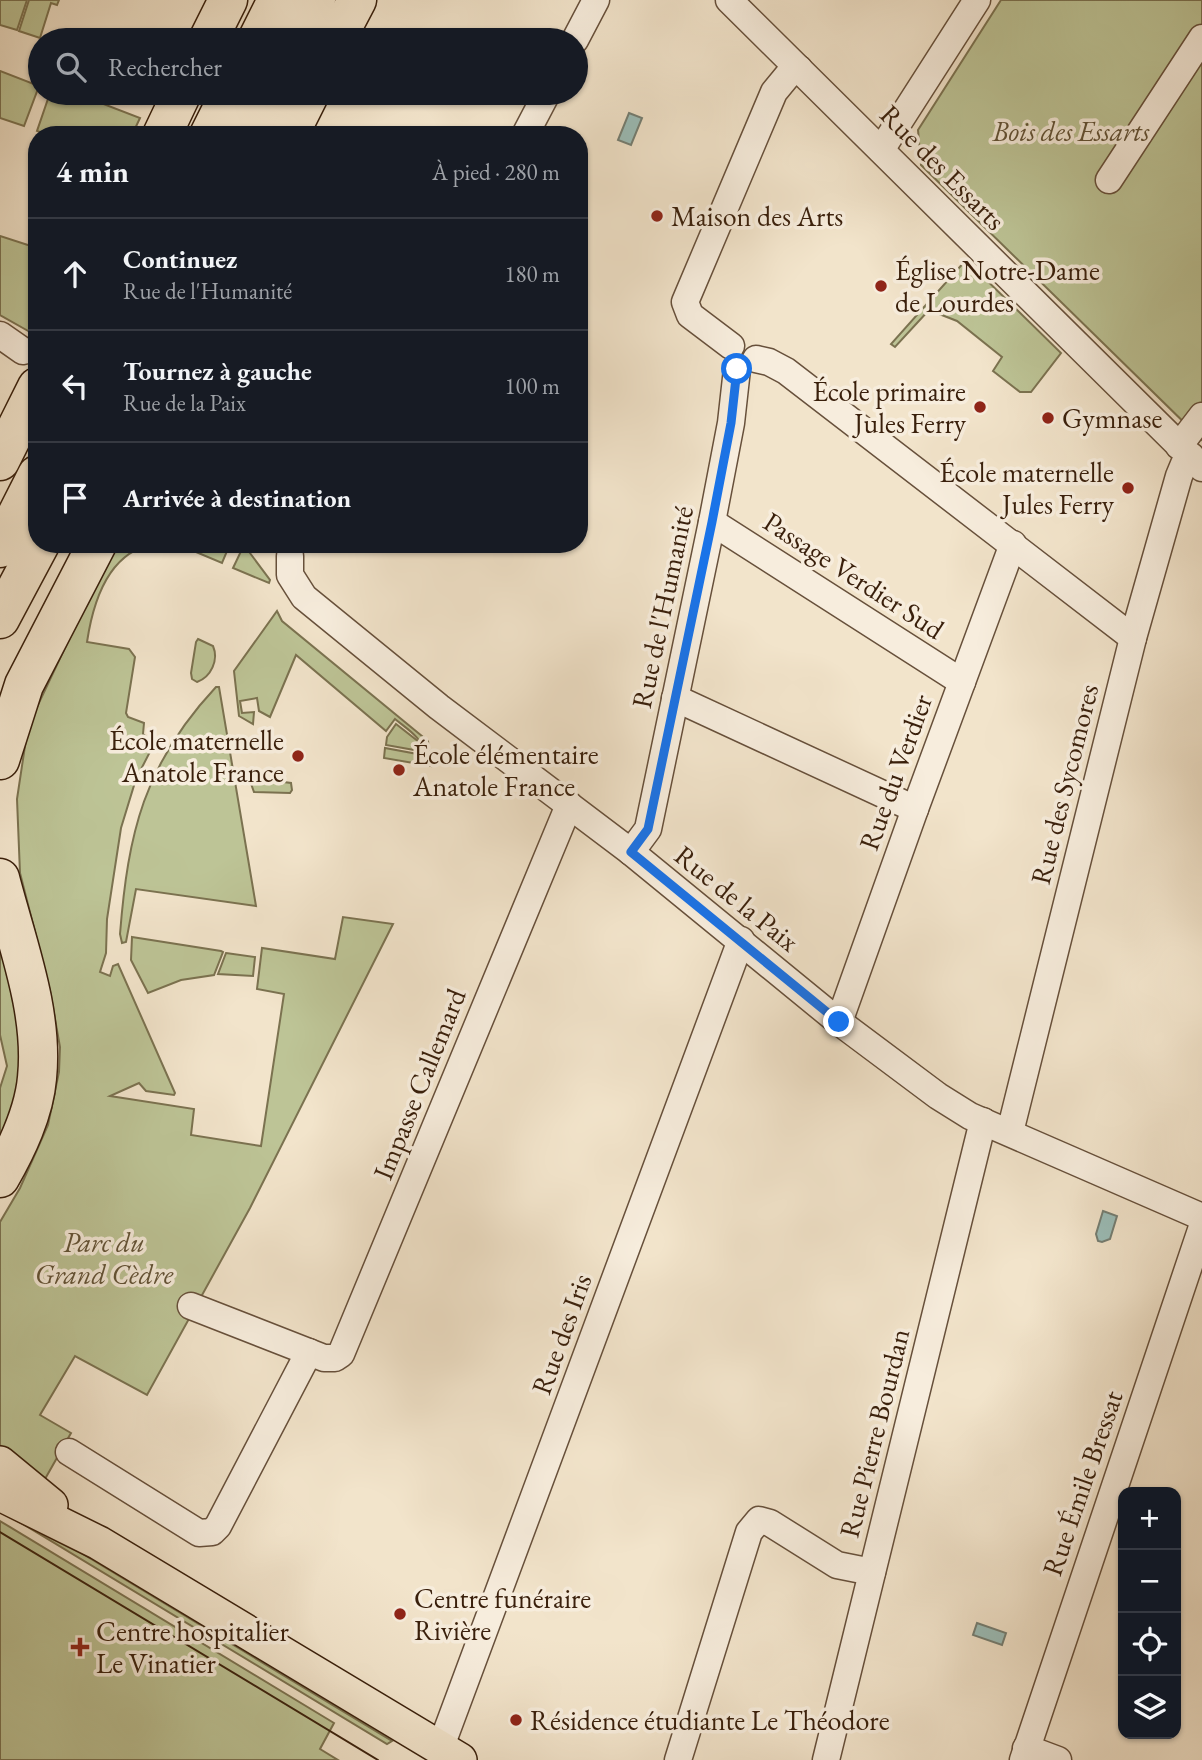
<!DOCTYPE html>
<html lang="fr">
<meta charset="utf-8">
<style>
body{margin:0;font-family:"EB Garamond",serif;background:#242831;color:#f1f3f6}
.controls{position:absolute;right:21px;bottom:21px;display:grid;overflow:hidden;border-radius:14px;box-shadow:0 2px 5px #0004}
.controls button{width:63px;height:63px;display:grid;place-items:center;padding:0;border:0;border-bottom:2px solid #363941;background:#171b24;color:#f1f3f6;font:35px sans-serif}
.stop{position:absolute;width:21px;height:21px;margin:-16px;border:5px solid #1a73e8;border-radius:50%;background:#fff}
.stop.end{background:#1a73e8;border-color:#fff;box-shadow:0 2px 7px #0008}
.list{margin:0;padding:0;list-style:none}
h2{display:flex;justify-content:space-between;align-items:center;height:91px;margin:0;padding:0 28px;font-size:30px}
h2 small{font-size:23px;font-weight:400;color:#9ea1a6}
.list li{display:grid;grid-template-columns:46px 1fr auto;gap:21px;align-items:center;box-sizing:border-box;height:112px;padding:0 28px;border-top:2px solid #363941}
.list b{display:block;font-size:26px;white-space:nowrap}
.list p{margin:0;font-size:23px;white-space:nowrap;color:#9ea1a6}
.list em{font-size:23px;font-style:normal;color:#9ea1a6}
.icon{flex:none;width:38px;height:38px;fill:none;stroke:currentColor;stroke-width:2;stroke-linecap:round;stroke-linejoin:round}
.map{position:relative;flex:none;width:1202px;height:1760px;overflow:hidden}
.search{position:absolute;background:#171b24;box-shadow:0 2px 5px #0004;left:28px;top:28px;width:560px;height:77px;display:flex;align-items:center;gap:18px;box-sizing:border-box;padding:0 24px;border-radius:38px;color:#9ea1a6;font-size:26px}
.panel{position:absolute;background:#171b24;box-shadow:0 2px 5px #0004;left:28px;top:126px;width:560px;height:427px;border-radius:28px}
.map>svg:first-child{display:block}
</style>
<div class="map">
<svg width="1202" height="1760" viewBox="0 0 1202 1760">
<rect width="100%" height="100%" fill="#f2e4cb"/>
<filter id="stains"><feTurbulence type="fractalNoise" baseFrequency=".00286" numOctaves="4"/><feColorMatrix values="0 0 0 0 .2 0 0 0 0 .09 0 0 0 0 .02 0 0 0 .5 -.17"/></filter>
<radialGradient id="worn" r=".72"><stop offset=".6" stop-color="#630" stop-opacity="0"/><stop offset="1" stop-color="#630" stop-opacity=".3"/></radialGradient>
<!-- green -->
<g fill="#bdc496" stroke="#7b7250" stroke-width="2">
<polygon points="0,0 27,0 17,30 0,25"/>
<polygon points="29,0 59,0 57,5 51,3 40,38 19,31"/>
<polygon points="1001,0 1202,0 1202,440 921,165 918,130"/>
<polygon points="0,71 39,86 24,126 0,118"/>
<polygon points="50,93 75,93 140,118 132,135 48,135 37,131"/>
<polygon points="0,236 34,247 37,241 37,320 30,332 0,315"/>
<polygon points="966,260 1061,353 1031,392 1020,392 993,371 1002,357 957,321 929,310 895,347 891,344"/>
<path d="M114 544H154C108 552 93 602 87 642L129 649 135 657 126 713 128 717 144 723 143 734 154 744 136 779 121 828 107 919 106 953 100 972 110 976 113 966 118 964 175 1093 174 1095 146 1091 139 1083 110 1096 194 1109 191 1135 261 1146 284 994 257 989 262 948 335 959 343 917 393 924 250 1208 147 1395 75 1356 40 1415 71 1433 45 1479 0 1445V1222L20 1188 48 1125 59 1072 60 1047 50 991 20 873 17 799 28 726Z"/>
<polygon points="177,544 230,544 222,563"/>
<polygon points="244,545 270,580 269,583 233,568"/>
<path d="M277 611 282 621 428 741 431 766 384 758 385 748 423 755C425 739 407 729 395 719L386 731 296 655 270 717 259 711 257 698 240 701 242 713 254 712 253 724 239 716 234 671Z"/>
<path d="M198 639 213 646C219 660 211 677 197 682L192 679 191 673 196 642Z"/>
<path d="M216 687H219L256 906 136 889 126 942 122 943 120 934C128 833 144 764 216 687Z"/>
<polygon points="396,724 419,742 421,745 420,751 386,745 387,737"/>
<polygon points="252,778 291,783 292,790 290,793 254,792 250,781"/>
<polygon points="132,937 221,951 223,952 214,975 181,980 148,993 131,960"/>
<polygon points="0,943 24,1048 20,1090 0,1149 0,1088 7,1066 0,1035"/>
<polygon points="226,953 255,957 253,976 218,974"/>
<polygon points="7,1508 392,1741 387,1744 3,1512"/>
<polygon points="0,1521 334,1723 320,1749 338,1760 0,1760"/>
</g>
<!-- water -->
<g fill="#9bbeb9" stroke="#747e73" stroke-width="2">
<polygon points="629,113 642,118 631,145 618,140"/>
<polygon points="1103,1211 1117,1216 1110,1239 1102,1242 1098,1241 1096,1234"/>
<polygon points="977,1623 1006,1633 1002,1645 973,1635"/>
</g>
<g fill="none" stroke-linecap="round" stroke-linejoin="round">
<!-- minor casing -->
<g stroke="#67503b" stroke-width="29">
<g id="minor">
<polyline points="729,0 1202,468"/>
<polyline points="575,40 596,0"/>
<polyline points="525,135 547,93"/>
<polyline points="881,150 977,0"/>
<polyline points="1109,180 1202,38"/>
<polyline points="0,335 23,351"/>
<polyline points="731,346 690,315 685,302 774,92 788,75 799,69"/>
<polyline points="756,359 769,362 786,371 1133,638"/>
<polyline points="1179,446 1202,416"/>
<polyline points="712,522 962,682"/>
<polyline points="290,556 290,575 304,597 439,707 631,852 839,1022 938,1096 970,1116 1202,1217"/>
<polyline points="675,698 915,809"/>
<polyline points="631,852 648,829 712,522 731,423 737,369"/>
<polyline points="839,1022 915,809 1013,544"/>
<polyline points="1010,1132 1133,638 1179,476 1184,464 1191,456"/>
<polyline points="191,1306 324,1358 335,1358 341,1354 569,805"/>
<polyline points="69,1452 199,1533 212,1532 218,1526 309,1352"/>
<polyline points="1026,1748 1058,1760"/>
<polyline points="440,1749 741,940"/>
<polyline points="678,1760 749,1532 759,1520 770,1523 837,1565 872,1572"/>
<polyline points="826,1760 983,1121"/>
<polyline points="1023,1760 1202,1227"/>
</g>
</g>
<!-- major casing -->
<g stroke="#391f0b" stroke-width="36">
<g id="major">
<polyline points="0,1463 51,1505"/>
<polyline points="0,1494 99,1543 460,1760"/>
</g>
</g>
<!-- highway casing -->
<g stroke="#391f0b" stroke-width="41">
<g id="highway">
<polyline points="208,40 228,0"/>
<polyline points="257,40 277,0"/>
<polyline points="295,40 316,0"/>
<polyline points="336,40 357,0"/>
<polyline points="162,135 182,93"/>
<polyline points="209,135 230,93"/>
<polyline points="247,135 269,93"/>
<polyline points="289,135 310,93"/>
<polyline points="0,461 37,387"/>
<polyline points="0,548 37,475"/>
<polyline points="0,619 40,544"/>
<polyline points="0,760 24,685 97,544"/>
<path d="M0 878C16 941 44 1011 37 1078 34 1113 17 1148 0 1178"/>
</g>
</g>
<!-- minor -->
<use href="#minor" stroke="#f7eddd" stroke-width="26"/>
<!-- major -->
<use href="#major" stroke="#f2e4cb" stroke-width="33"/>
<!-- highway -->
<use href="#highway" stroke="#f2e4cb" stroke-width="38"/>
<!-- tram -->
<polyline stroke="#391f0b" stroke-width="2" points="0,1532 378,1760"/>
</g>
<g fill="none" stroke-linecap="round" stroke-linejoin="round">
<!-- route -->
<polyline stroke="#1a73e8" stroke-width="9" points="737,369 731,423 712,522 648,829 631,852 839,1022"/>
</g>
<!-- markers -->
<g fill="#8f2418" stroke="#f7eddd" stroke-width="2.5">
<circle cx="657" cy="216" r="7"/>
<circle cx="881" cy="286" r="7"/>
<circle cx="980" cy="407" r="7"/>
<circle cx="1048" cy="418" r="7"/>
<circle cx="1128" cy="488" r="7"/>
<circle cx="298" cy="756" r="7"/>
<circle cx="399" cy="770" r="7"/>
<circle cx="400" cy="1614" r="7"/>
<path d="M76.5 1636.5h7v7h7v7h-7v7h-7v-7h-7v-7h7z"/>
<circle cx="516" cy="1720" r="7"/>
</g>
<g text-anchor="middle" stroke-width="7" stroke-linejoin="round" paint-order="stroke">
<!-- park labels -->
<g font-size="28" font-style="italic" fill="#615135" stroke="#f7eddd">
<text x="1071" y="141">Bois des Essarts</text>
<text x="104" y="1252">Parc du<tspan x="104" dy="32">Grand Cèdre</tspan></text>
</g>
<!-- street labels -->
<g font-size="28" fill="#391f0b" stroke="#f7eddd">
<text transform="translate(943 167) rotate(45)" y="10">Rue des Essarts</text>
<text transform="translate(854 575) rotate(33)" y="10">Passage Verdier Sud</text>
<text transform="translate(662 607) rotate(-78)" y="10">Rue de l'Humanité</text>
<text transform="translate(895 772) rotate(-70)" y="10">Rue du Verdier</text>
<text transform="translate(1064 784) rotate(-76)" y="10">Rue des Sycomores</text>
<text transform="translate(737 898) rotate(39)" y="10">Rue de la Paix</text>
<text transform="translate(419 1084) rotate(-68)" y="10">Impasse Callemard</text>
<text transform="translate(561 1334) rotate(-70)" y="10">Rue des Iris</text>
<text transform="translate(874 1433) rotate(-76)" y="10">Rue Pierre Bourdan</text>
<text transform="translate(1082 1483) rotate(-71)" y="10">Rue Émile Bressat</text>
</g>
<!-- poi labels -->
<g font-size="28" fill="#391f0b" stroke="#f7eddd" text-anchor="start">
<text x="671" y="226">Maison des Arts</text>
<text x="895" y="280">Église Notre-Dame<tspan x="895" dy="32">de Lourdes</tspan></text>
<text x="966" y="401" text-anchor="end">École primaire<tspan x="966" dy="32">Jules Ferry</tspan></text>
<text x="1062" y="428">Gymnase</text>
<text x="1114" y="482" text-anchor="end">École maternelle<tspan x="1114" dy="32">Jules Ferry</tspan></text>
<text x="284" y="750" text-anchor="end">École maternelle<tspan x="284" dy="32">Anatole France</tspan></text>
<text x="413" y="764">École élémentaire<tspan x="413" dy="32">Anatole France</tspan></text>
<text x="414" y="1608">Centre funéraire<tspan x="414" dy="32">Rivière</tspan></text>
<text x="96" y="1641">Centre hospitalier<tspan x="96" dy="32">Le Vinatier</tspan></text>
<text x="530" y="1730">Résidence étudiante Le Théodore</text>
</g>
</g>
<rect width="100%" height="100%" filter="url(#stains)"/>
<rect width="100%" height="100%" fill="url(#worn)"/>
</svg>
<div class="controls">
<button>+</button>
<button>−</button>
<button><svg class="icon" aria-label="locate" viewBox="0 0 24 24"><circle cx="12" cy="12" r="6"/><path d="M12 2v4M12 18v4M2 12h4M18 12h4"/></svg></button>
<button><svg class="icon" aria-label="layers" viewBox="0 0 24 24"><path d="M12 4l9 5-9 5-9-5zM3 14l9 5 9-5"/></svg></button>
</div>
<div class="stop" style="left:737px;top:369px"></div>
<div class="stop end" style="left:839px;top:1022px"></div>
<div class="search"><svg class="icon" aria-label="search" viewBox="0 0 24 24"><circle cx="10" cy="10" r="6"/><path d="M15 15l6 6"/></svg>Rechercher</div>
<section class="panel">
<h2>4 min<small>À pied · 280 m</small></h2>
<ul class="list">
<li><svg class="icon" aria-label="ahead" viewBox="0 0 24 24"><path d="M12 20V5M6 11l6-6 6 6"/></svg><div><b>Continuez</b><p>Rue de l'Humanité</p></div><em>180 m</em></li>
<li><svg class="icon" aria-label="left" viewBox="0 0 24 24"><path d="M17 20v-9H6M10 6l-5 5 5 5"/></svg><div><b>Tournez à gauche</b><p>Rue de la Paix</p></div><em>100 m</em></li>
<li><svg class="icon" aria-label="arrive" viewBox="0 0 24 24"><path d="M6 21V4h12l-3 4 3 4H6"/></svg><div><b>Arrivée à destination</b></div></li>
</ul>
</section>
</div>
